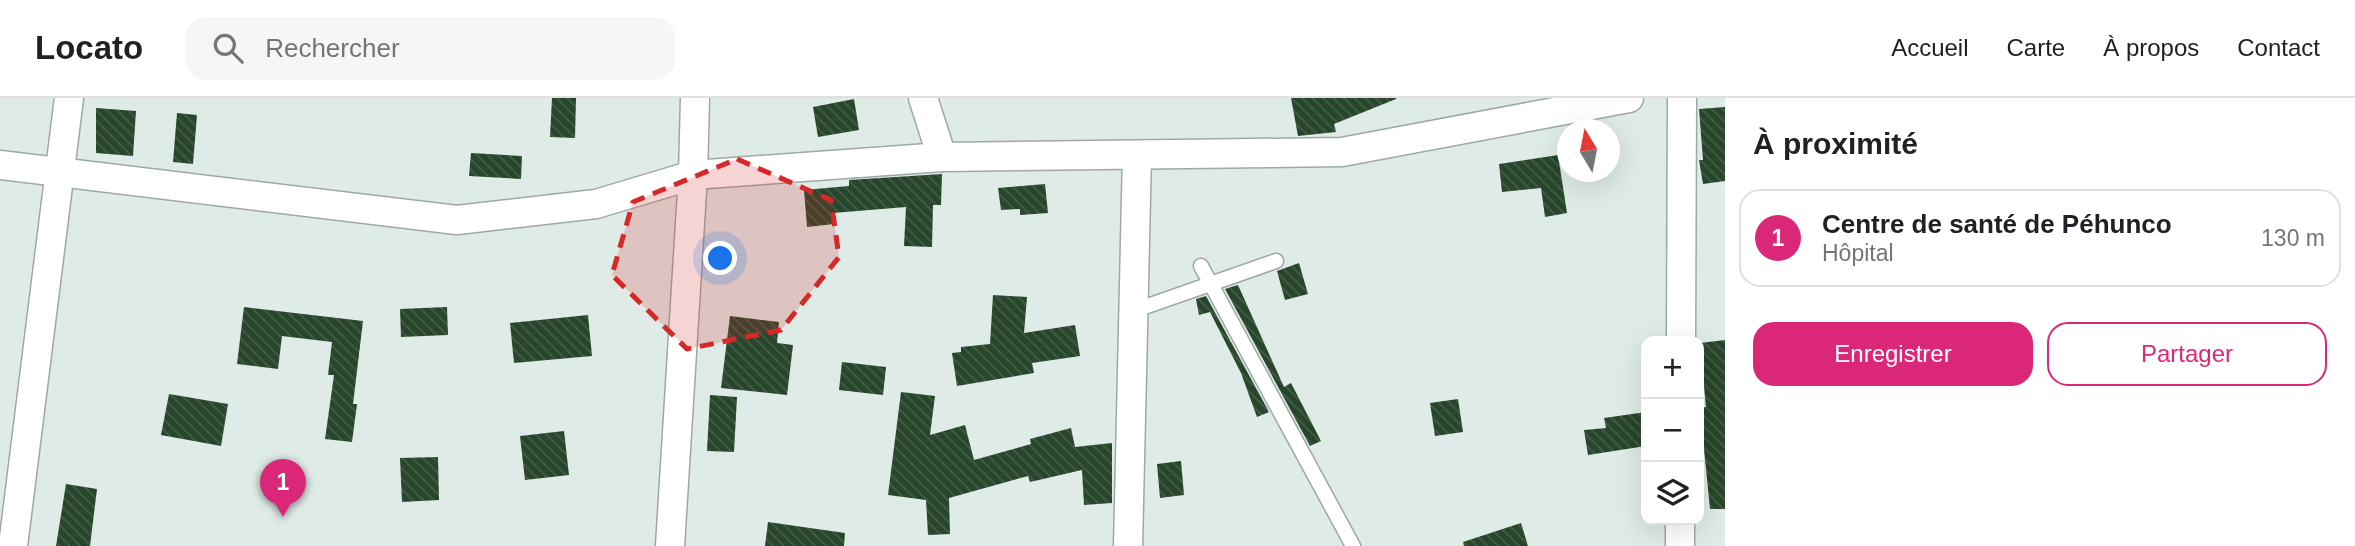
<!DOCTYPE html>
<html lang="fr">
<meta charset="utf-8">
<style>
body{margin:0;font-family:Arial,sans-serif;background:#f6f6f6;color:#202124}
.controls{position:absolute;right:21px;bottom:21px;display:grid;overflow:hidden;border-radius:14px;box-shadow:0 7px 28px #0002}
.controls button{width:63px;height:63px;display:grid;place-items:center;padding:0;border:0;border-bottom:2px solid #e0e0e0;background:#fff;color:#202124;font:35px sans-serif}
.compass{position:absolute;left:1557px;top:21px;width:63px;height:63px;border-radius:50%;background:#fff;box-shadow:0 7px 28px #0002;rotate:350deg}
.you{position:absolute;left:721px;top:161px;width:24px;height:24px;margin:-18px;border:5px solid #fff;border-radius:50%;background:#1a73e8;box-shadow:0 0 0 10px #1a73e833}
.badge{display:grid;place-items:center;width:46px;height:46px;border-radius:50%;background:#db2777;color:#fff;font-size:23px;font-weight:700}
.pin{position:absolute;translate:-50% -58px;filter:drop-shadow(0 2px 4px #0008)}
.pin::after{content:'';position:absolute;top:37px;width:24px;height:21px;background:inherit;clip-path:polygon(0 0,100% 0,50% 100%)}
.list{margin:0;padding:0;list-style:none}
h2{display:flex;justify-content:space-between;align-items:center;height:91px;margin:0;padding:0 28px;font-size:30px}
h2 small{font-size:23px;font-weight:400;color:#757577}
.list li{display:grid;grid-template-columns:46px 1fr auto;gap:21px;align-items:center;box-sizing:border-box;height:98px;margin:0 14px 14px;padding:0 14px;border:2px solid #e0e0e0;border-radius:21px}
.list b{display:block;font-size:26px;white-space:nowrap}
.list p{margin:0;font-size:23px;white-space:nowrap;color:#757577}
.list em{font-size:23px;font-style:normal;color:#757577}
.actions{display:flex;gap:14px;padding:21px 28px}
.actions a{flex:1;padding:16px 0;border:2px solid #db2777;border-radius:21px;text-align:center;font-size:24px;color:#db2777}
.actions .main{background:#db2777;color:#fff}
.icon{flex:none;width:38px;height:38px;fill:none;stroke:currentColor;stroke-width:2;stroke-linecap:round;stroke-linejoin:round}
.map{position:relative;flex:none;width:1725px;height:448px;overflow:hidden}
header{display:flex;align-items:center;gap:42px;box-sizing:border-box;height:98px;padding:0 35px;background:#fff;border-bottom:2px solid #e0e0e0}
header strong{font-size:33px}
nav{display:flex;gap:38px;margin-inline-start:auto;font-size:24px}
.search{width:490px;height:63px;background:#f6f6f6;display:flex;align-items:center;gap:18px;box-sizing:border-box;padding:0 24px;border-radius:21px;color:#757577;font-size:26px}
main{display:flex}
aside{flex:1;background:#fff}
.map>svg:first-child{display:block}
</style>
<header>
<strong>Locato</strong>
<div class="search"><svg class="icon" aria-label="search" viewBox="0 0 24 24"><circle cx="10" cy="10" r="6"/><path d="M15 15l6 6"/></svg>Rechercher</div>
<nav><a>Accueil</a><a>Carte</a><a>À propos</a><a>Contact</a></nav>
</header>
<main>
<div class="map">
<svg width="1725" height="448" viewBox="0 0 1725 448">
<defs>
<pattern id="building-back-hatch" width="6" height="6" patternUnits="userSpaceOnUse" patternTransform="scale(1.75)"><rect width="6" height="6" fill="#27462b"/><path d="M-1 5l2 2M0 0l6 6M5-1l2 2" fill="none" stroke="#445d48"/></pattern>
</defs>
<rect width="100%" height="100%" fill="#dfebe6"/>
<!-- building -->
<g fill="url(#building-back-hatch)">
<polygon points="552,0 576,0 575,40 550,39"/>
<polygon points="1291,0 1396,0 1396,1 1334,26 1336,34 1298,38"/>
<polygon points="854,1 859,32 818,39 813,9"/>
<polygon points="1725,9 1725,83 1703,86 1699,62 1703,62 1699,11"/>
<polygon points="96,10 136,13 133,58 96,55"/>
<polygon points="177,15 197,17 193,66 173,64"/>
<polygon points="471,55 522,58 521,81 469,78"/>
<polygon points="1558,57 1567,115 1545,119 1541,90 1502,94 1499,66"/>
<polygon points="942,76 941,107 933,107 932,149 904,148 906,109 833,115 834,126 807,129 804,92 849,88 849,82"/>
<polygon points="1045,86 1048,115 1020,117 1020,111 1001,112 998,90"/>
<polygon points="1299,165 1308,196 1285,202 1277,173"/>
<polygon points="1238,187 1284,289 1291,285 1321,343 1310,348 1225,191"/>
<polygon points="993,197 1027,199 1024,235 1075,227 1080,258 1032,265 1034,275 957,288 952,255 961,254 961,249 990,246"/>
<polygon points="1206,198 1269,314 1257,319 1241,275 1210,214 1199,217 1196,201"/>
<polygon points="244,209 363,223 353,306 357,306 352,344 325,341 334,277 328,277 332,244 282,238 278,271 237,266"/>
<polygon points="447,209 448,237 401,239 400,211"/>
<polygon points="588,217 592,258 514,265 510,225"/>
<polygon points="730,218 779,224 777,245 793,247 787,297 721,290"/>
<polygon points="1725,242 1725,411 1710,411 1700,310 1706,309 1700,245"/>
<polygon points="842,264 886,269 883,297 839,292"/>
<polygon points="901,294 935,298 930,337 965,327 974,362 1031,346 1030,341 1071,330 1075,349 1112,345 1112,405 1084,407 1082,372 1030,384 1028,378 949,400 950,436 928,437 926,402 888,397"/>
<polygon points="169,296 228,306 221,348 161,337"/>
<polygon points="710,297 737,299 734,354 707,353"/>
<polygon points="1458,301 1463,334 1435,338 1430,305"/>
<polygon points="1646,314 1646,348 1588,357 1584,332 1606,330 1604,320"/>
<polygon points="564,333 569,377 525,382 520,338"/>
<polygon points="438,359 439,402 402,404 400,360"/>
<polygon points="1181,363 1184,397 1160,400 1157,366"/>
<polygon points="66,386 97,391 90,448 56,448"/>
<polygon points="768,424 845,435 844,448 765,448"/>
<polygon points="1521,425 1528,448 1464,448 1463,444"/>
</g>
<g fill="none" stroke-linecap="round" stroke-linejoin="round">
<!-- service casing -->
<g stroke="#9ea9a5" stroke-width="17">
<g id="service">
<polyline points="1201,168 1353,448"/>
<polyline points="1133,213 1276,163"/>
</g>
</g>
<!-- minor casing -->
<g stroke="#9ea9a5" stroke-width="31">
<g id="minor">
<polyline points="923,0 942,59"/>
<polyline points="0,67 457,122 596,106 693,77 942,59 1342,54 1629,0"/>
<polyline points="1681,243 1682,0"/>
<polyline points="13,448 69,0"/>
<polyline points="670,448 693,77 695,0"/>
<polyline points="1128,448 1137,57"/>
<polyline points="1680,448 1680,422"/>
</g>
</g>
<!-- service -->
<use href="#service" stroke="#fff" stroke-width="14"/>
<!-- minor -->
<use href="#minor" stroke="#fff" stroke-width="28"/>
</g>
<!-- marked area -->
<path fill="#d62828" fill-opacity="0.2" stroke="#d62828" stroke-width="5" stroke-dasharray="14 9" stroke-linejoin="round" d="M737 61 831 102 839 159 781 232 687 251 612 177 633 104Z"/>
</svg>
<div class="controls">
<button>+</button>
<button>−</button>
<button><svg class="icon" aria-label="layers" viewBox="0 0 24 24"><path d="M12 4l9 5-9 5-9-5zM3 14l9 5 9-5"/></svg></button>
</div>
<svg class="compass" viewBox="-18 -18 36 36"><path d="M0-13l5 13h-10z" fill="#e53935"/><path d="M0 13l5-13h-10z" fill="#757577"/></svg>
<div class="you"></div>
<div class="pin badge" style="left:283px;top:419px">1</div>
</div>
<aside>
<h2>À proximité<small></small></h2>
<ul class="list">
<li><span class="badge">1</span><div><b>Centre de santé de Péhunco</b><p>Hôpital</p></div><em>130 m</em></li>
</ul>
<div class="actions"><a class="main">Enregistrer</a><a>Partager</a></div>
</aside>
</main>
